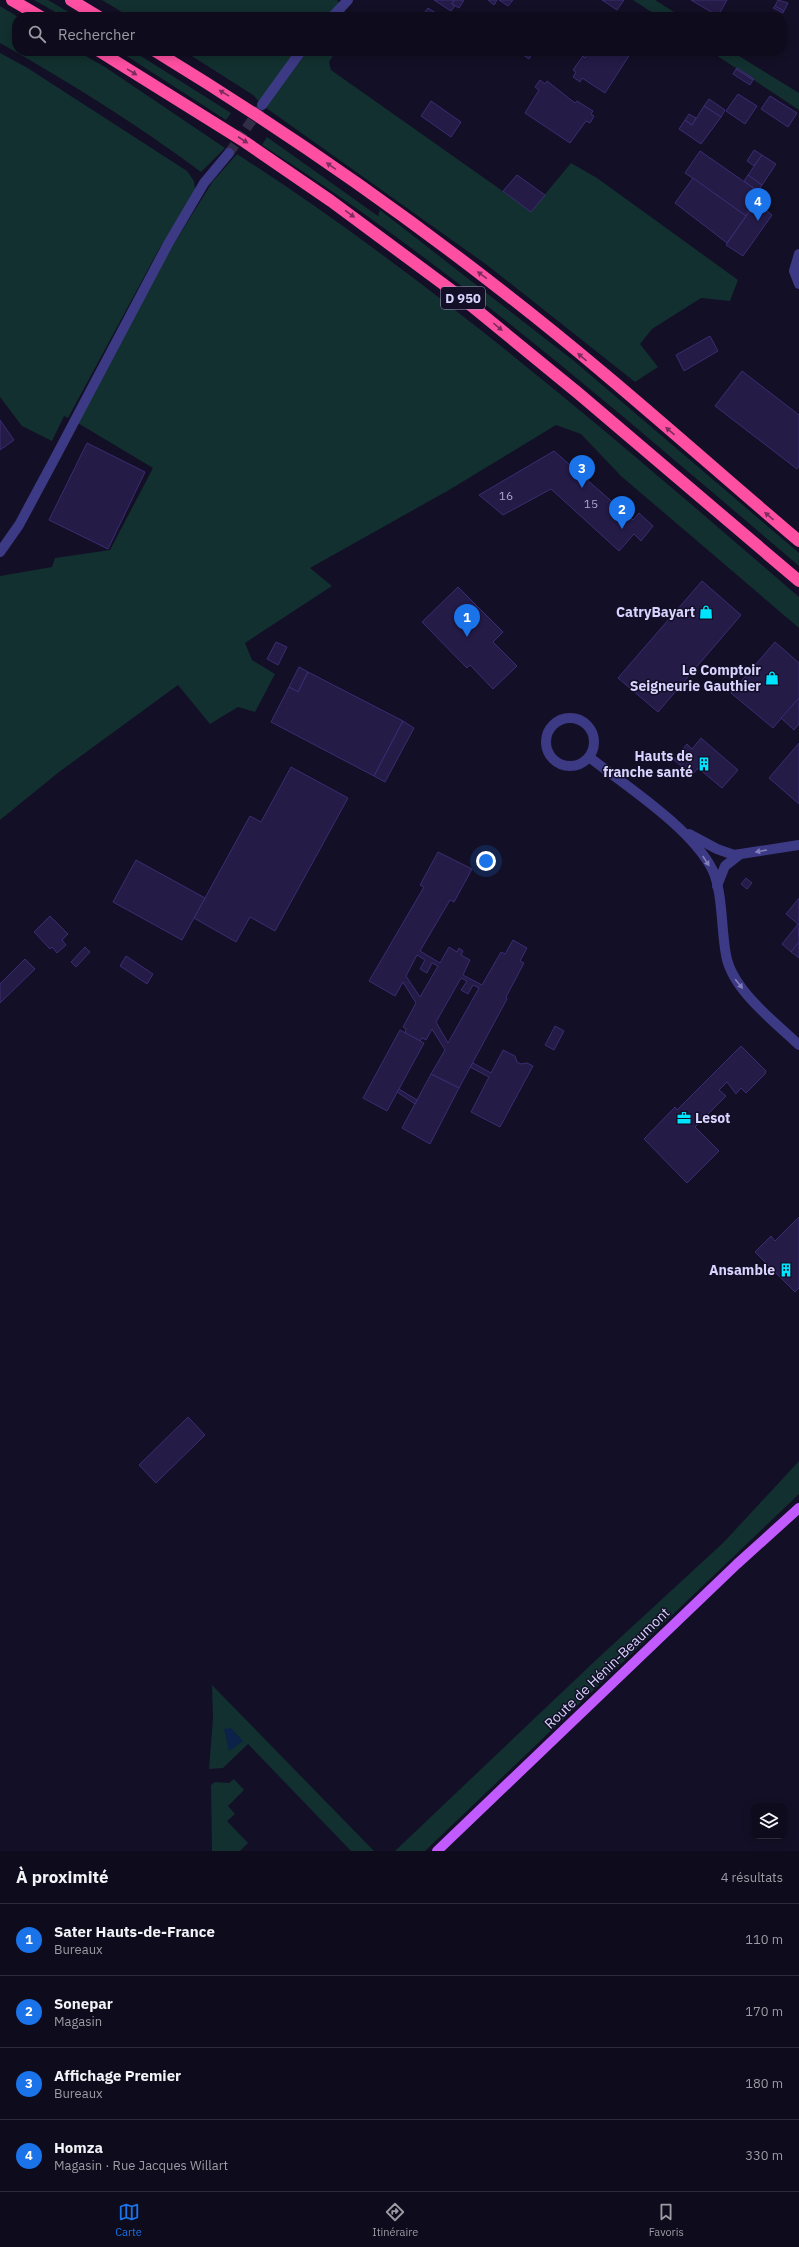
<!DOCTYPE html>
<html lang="fr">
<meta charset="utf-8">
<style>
body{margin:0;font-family:"IBM Plex Sans",sans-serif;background:#1c1929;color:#f1f3f6}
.controls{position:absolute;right:12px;bottom:12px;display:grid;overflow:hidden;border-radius:8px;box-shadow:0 2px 10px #0003}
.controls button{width:36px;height:36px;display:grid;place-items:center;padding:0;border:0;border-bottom:1px solid #2e2b3b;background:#0e0b1c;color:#f1f3f6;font:20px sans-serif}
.you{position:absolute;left:486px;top:861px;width:14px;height:14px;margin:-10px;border:3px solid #fff;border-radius:50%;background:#1a73e8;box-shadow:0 0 0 6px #1a73e833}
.badge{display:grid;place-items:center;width:26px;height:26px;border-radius:50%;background:#1a73e8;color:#fff;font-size:13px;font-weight:700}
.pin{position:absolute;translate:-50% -33px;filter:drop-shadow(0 1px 2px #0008)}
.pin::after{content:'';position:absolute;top:21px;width:14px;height:12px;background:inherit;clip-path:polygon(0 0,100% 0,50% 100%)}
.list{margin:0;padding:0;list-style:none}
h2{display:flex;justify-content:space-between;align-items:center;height:52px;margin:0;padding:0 16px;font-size:17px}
h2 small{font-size:13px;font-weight:400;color:#9b9ba3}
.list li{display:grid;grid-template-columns:26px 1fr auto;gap:12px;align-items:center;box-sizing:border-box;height:72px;padding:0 16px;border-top:1px solid #2e2b3b}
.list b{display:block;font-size:15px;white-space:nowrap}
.list p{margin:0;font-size:13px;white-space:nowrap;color:#9b9ba3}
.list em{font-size:13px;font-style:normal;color:#9b9ba3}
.icon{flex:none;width:22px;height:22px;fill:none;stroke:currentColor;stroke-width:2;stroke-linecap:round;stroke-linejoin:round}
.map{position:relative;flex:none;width:799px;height:1851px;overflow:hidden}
.search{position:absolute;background:#0e0b1c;box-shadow:0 2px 10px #0003;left:12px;right:12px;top:12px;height:44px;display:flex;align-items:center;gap:10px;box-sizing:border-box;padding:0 14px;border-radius:16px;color:#9b9ba3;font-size:15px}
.sheet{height:340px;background:#0e0b1c}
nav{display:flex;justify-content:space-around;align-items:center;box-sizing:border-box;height:56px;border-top:1px solid #2e2b3b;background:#0e0b1c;font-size:11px;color:#9b9ba3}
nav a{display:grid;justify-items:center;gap:2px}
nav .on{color:#1a73e8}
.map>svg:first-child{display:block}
</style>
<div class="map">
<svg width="799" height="1851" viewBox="0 0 799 1851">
<rect width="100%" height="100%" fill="#130f26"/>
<!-- green -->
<g fill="#12302f">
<polygon points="34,0 48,0 77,17 64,17"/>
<polygon points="102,0 337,0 349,17 130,17"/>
<polygon points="633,0 655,0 682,17 659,17"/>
<path d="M0 6 18 17 17 51H77L105 67 225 148 201 172C138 125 69 82 0 43Z"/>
<polygon points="119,51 133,51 231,113 226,120"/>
<polygon points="184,51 336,51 329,62 331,70 531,211 571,163 597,178 738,280 730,301 701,298 652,329 640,344 658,367 635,382 487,265 293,127 262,105 253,95"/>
<polygon points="710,51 731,51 799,93 799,110"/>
<polygon points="0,53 26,67 187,171 194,181 195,190 158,251 68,418 64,416 52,441 22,426 0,397"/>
<path d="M267 137 378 216 380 210 574 361 799 553V566C626 419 454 267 262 145Z"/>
<path d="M237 154C438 284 618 441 799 597V628L621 476 581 434 556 425 449 490 310 568 332 586 245 643 252 660 275 674 255 712 238 707 210 724 178 685 59 772 0 820V576L52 567 55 558 110 550 153 468 76 422 163 261 213 181Z"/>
<polygon points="799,1461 799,1494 425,1851 395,1851 596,1660 724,1542"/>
<polygon points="212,1685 374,1851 351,1851 248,1744 223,1768 209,1769 213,1718"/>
<polygon points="234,1779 244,1790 228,1806 235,1814 227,1821 248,1843 240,1851 212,1851 211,1785 215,1782 229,1783"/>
</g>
<!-- water -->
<polygon fill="#0c2248" points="231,1728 243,1741 229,1751 224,1729"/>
<!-- building -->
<g fill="#241b47" stroke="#3b2d73" fill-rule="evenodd">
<polygon points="434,0 454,0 452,4 455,6 451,11"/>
<polygon points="454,0 464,0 459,8 452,4"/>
<polygon points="488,0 497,0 494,5"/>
<polygon points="499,0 513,0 508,6"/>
<polygon points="602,0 624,0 617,10"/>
<polygon points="691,0 727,0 718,16"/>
<polygon points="778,0 788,3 784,11 775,6"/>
<polygon points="775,6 784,11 783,13 773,8"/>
<polygon points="428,8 442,17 421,17"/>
<polygon points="525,51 532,54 529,59 522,54"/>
<polygon points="589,51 632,51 605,93 582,78 580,82 573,77 576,72 573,70 583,56 585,58"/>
<polygon points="737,68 754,79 753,80 736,69"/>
<polygon points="736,69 753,80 750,85 733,74"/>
<polygon points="540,80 545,84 547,81 575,103 577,101 593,111 591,114 594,116 590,123 586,121 570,143 525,113 539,90 535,87"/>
<polygon points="738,94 757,106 745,124 726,111"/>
<polygon points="770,96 797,113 788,127 761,109"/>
<polygon points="709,99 725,110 721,117 704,106"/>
<polygon points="431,101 461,122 451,137 421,116"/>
<polygon points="704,106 721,117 701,144 679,129 685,120 692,125"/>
<polygon points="689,114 696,118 692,125 685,120"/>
<polygon points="754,150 762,155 754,166 747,161"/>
<polygon points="700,151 762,194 746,216 685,173"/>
<polygon points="762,155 776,164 762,185 748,175"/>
<polygon points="517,175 545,195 531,212 503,191"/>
<polygon points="748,175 762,185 758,191 744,181"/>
<polygon points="693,178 746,216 727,243 675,203"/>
<polygon points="756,202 772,215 743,256 726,245"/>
<polygon points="710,336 718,351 684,371 676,355"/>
<polygon points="742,371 799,415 799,466 797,469 715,406"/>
<polygon points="0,420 14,440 0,450"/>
<polygon points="87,443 145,472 108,549 49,520"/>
<polygon points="554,451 633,520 639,513 653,526 641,541 634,534 619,551 551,489 503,515 479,495"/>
<polygon points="702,581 741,615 658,712 618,678"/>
<polygon points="458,587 503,632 493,642 517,666 493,689 470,665 467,668 422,622"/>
<polygon points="276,642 287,647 278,665 267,659"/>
<polygon points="775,642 799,663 799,698 773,728 731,693"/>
<polygon points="299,667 308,672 298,692 289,687"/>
<polygon points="308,672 403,721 374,776 271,722 289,687 298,692"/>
<polygon points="799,698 799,724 794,730 781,718"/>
<polygon points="403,721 414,728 385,782 374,776"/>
<polygon points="701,738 738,770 722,788 698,768 692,775 674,760 687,744 692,749"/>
<polygon points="799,743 799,804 769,778"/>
<polygon points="291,767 348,798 275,931 250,917 236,942 194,918 250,816 261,822"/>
<path d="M438 852 472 869 454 902 450 900 420 951 440 963 449 947 457 952 459 948 463 951 461 955 470 960 463 975 482 985 501 952 505 954 513 940 527 948 520 961 524 963 506 997 507 999 459 1088 431 1074 445 1050 432 1029 426 1040 422 1038 420 1041 405 1033 406 1029 403 1027 416 1003 403 982 395 996 369 981 424 887 420 885ZM417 955 425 960 420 969 427 973 432 963 438 966 420 997 406 976ZM461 978 467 981 461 990 468 994 473 985 479 988 448 1043 436 1022Z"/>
<polygon points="136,860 205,898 182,940 113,902"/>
<polygon points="746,878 752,883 747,889 741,884"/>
<polygon points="799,898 799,925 786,914"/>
<polygon points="50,916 68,934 62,940 66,945 57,953 52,947 50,949 34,932"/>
<polygon points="798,924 799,942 791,952 782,944"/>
<polygon points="799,942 799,958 791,952"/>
<polygon points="85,947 90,952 76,967 71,962"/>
<polygon points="126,956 153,974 147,984 120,966"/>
<polygon points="25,959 35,969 0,1003 0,984"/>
<polygon points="555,1026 564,1031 554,1050 545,1045"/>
<polygon points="400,1030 424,1043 387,1111 363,1098"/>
<polygon points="741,1046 766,1071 765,1074 746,1093 741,1088 736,1094 727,1082 719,1090 726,1096 695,1127 719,1151 687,1183 644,1139 675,1107 677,1110"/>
<polygon points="503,1050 515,1056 517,1062 521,1064 527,1063 533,1066 500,1127 471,1112 489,1077 470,1067 473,1063 491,1073"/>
<polygon points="431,1074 459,1088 430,1144 402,1128"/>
<polygon points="399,1089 417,1100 415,1104 397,1092"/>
<polygon points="799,1217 799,1288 795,1292 755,1252 771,1236 775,1241"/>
<polygon points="188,1417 205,1435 156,1483 139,1465"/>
</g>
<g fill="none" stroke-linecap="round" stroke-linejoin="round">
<!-- minor-tunnel -->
<polyline stroke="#312d47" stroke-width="10" stroke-dasharray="10 5" stroke-linecap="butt" points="229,153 260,109"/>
<!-- minor -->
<g stroke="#3d3a85" stroke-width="10">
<polyline points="332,17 348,0"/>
<polyline points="262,105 301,51"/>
<polyline points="799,254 794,271 799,284"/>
<polyline points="0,552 19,525 55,458 168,244 204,183 229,153"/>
<circle cx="570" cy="742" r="24"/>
<path d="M589 757C626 786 693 829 713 871 723 894 721 929 726 955 732 990 774 1021 799 1045"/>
<polyline points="689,834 717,849 734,855 799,845"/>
<polyline points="717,886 725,866 739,855"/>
</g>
<!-- major -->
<polyline stroke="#c25bff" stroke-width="10" points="437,1851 737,1564 799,1508"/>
<!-- highway -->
<g stroke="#ff4fa3" stroke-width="12">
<polyline points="12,0 41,17"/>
<polyline points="71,0 99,17"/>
<polyline points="99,51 245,142 331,201 462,298 578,393 799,581"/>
<path d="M155 51C273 123 388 202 497 287 601 367 699 456 799 541"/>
</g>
</g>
<!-- one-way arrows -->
<defs><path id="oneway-solid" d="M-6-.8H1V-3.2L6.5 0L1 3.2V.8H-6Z"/></defs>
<g fill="#7d2c5e">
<use href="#oneway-solid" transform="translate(132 72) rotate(32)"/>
<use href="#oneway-solid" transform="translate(224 93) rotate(-149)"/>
<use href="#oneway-solid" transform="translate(243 140) rotate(33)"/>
<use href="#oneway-solid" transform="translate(331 166) rotate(-145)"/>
<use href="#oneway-solid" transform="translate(350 214) rotate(36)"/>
<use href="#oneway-solid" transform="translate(482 275) rotate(-144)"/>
<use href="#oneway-solid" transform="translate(498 327) rotate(39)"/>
<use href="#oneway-solid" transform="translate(582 357) rotate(-140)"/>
<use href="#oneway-solid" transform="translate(670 431) rotate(-140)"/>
<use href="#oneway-solid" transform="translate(769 516) rotate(-140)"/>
</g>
<g fill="#837fbc">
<use href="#oneway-solid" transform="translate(761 851) rotate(170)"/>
<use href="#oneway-solid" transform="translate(706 861) rotate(57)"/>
<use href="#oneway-solid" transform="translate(739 984) rotate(51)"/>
</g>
<!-- icons -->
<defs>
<g id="shop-bare" transform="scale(1.08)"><path d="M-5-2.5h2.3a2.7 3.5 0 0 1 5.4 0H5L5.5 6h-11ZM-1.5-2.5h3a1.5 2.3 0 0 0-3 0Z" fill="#00e5ff" stroke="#130f26" stroke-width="2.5" paint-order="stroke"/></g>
<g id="building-bare" transform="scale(1.08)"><path d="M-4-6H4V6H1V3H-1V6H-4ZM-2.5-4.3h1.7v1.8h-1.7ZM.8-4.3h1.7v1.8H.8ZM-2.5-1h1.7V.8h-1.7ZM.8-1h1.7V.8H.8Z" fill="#00e5ff" stroke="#130f26" stroke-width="2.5" paint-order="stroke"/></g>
<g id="office-bare" transform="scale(1.08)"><path d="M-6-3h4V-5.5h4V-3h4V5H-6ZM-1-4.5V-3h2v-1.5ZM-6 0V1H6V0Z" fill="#00e5ff" stroke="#130f26" stroke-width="2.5" paint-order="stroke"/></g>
</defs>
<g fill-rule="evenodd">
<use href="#shop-bare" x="706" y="612"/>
<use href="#shop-bare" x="772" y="678"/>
<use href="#building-bare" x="704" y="764"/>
<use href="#office-bare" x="684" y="1118"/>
<use href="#building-bare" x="786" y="1270"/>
</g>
<g text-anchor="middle" stroke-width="3" stroke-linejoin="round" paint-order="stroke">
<!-- number labels -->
<g font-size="12" fill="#aca6d1">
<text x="506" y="500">16</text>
<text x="591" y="508">15</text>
</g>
<!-- shield labels -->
<rect fill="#130f26" stroke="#9e99be" stroke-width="1" x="441" y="287" width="44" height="22" rx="3"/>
<g font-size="13" font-weight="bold" fill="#d9d4ff">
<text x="463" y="303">D 950</text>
</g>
<!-- poi labels -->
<g font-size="14" font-weight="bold" fill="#d9d4ff" stroke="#130f26" text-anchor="end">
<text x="695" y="617">CatryBayart</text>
<text x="761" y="675">Le Comptoir<tspan x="761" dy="16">Seigneurie Gauthier</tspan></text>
<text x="693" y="761">Hauts de<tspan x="693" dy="16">franche santé</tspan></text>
<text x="695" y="1123" text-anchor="start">Lesot</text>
<text x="775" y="1275">Ansamble</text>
</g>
<!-- street labels -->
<g font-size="14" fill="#d9d4ff" stroke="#130f26">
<text transform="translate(607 1668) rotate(-44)" y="5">Route de Hénin-Beaumont</text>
</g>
</g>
</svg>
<div class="controls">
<button><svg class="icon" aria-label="layers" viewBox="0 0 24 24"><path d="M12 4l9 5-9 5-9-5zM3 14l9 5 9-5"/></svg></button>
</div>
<div class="you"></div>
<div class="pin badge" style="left:467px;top:637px">1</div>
<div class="pin badge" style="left:622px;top:529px">2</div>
<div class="pin badge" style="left:582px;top:488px">3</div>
<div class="pin badge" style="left:758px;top:221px">4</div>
<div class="search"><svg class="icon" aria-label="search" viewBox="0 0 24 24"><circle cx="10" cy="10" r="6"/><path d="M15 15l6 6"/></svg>Rechercher</div>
</div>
<section class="sheet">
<h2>À proximité<small>4 résultats</small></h2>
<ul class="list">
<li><span class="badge">1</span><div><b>Sater Hauts-de-France</b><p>Bureaux</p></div><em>110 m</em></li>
<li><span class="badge">2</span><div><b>Sonepar</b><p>Magasin</p></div><em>170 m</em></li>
<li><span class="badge">3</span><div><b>Affichage Premier</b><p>Bureaux</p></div><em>180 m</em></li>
<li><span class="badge">4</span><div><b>Homza</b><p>Magasin · Rue Jacques Willart</p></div><em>330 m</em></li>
</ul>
</section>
<nav>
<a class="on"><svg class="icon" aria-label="map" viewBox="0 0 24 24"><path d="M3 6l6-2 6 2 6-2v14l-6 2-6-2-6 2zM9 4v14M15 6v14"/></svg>Carte</a>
<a><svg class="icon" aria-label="directions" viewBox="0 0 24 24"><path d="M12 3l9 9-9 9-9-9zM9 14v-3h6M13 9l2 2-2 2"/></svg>Itinéraire</a>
<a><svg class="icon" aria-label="saved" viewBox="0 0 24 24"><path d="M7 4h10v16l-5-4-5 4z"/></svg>Favoris</a>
</nav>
